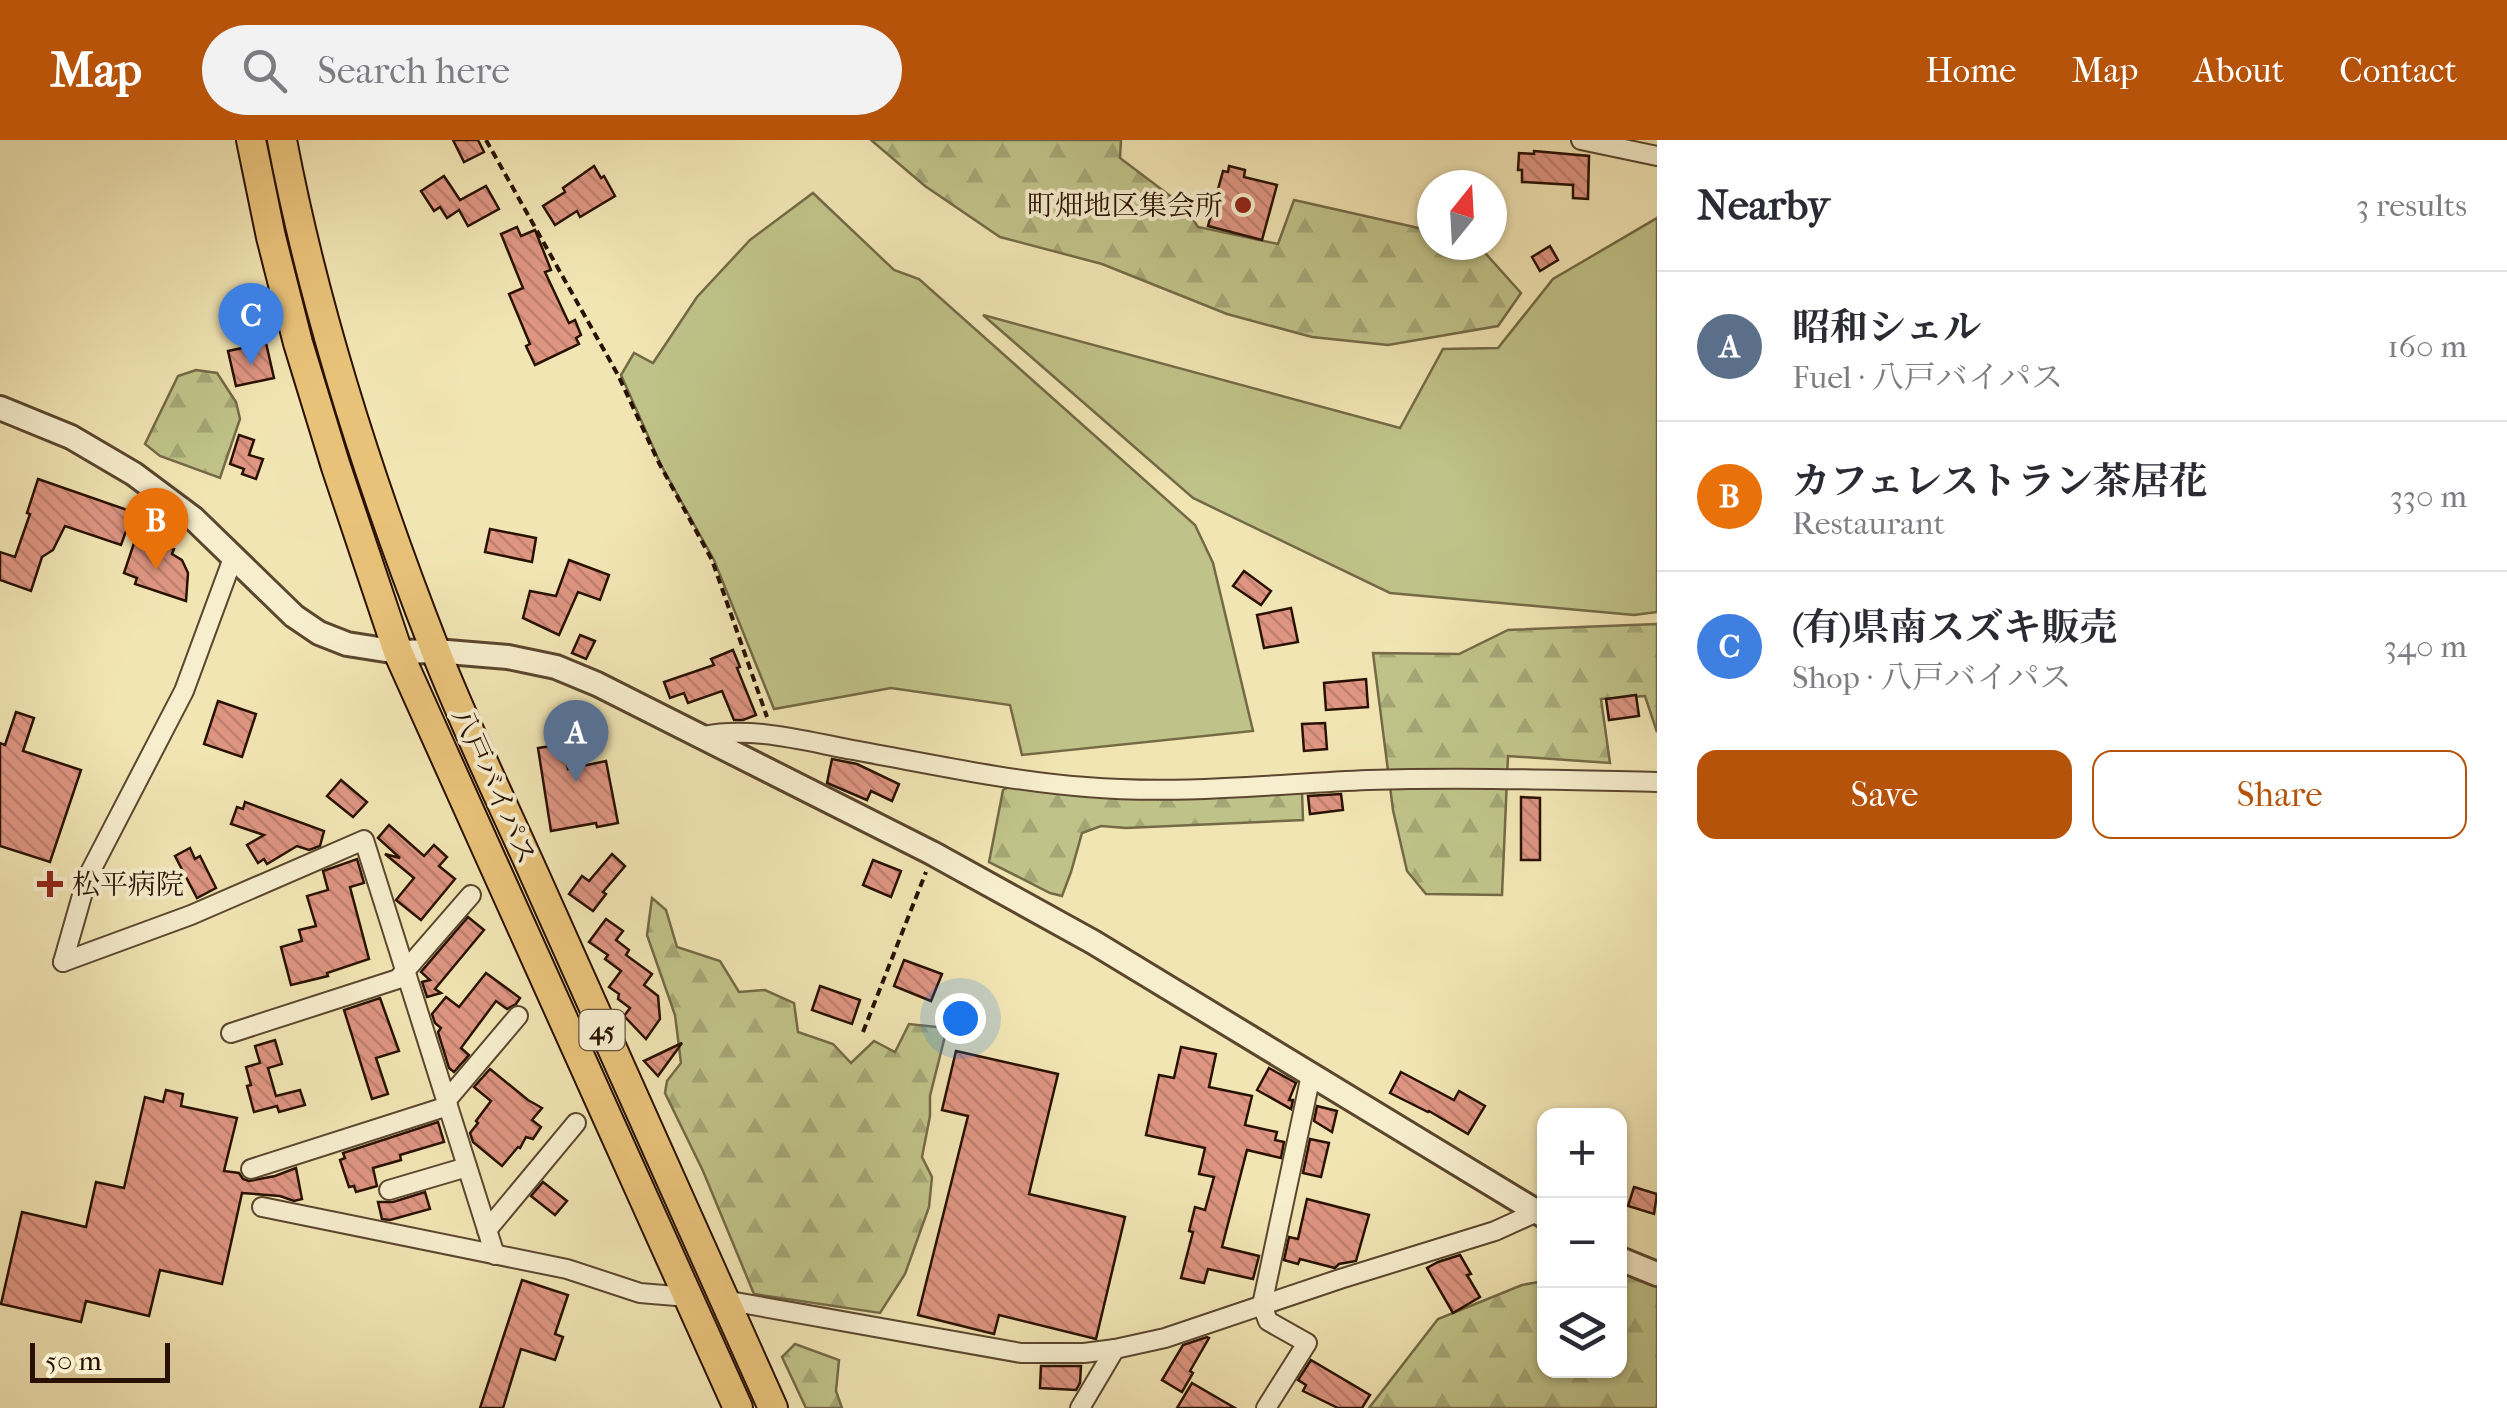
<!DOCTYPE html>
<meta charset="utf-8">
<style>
body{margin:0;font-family:"IM FELL French Canon","Noto Serif JP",serif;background:#f2f2f3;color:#2b2b33}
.controls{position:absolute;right:30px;bottom:30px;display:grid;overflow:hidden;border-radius:20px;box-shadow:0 2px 8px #0004}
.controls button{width:90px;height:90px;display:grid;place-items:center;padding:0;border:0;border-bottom:2px solid #e1e1e2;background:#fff;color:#2b2b33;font:50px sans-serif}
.compass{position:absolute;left:1417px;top:30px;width:90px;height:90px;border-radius:50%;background:#fff;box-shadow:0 2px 8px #0004;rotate:18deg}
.scale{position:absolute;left:30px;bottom:25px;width:140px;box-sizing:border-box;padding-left:10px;border:5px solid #291102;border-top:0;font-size:28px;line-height:35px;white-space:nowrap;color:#291102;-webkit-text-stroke:8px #f7eece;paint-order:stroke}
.you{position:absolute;left:960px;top:878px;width:35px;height:35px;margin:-25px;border:8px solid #fff;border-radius:50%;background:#1a73e8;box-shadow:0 0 0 15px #1a73e833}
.badge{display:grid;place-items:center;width:65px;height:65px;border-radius:50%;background:#b45309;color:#fff;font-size:32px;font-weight:700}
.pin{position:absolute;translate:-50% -82px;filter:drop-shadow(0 2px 5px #0008)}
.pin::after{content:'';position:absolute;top:52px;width:35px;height:30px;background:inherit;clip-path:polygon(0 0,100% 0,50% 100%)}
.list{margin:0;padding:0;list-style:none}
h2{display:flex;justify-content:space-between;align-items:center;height:130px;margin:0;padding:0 40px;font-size:42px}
h2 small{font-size:32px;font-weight:400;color:#7c7c81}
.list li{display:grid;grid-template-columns:65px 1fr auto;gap:30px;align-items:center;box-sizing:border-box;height:150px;padding:0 40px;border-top:2px solid #e1e1e2}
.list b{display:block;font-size:38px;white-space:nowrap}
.list p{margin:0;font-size:32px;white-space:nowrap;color:#7c7c81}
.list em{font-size:32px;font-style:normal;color:#7c7c81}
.actions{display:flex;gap:20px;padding:30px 40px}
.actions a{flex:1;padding:22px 0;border:2px solid #b45309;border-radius:20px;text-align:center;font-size:35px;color:#b45309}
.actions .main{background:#b45309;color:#fff}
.icon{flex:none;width:55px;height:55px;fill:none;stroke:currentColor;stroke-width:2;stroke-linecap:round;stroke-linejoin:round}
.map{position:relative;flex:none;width:1657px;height:1268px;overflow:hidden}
header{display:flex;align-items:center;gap:60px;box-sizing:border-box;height:140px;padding:0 50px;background:#b45309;color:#fff}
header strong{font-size:48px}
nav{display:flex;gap:55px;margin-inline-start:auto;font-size:35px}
.search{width:700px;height:90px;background:#f2f2f3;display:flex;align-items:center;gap:25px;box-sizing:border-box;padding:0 35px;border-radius:55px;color:#7c7c81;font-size:38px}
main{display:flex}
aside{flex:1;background:#fff}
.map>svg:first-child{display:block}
</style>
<header>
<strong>Map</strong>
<div class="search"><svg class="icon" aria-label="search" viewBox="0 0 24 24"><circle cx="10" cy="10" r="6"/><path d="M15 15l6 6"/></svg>Search here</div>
<nav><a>Home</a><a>Map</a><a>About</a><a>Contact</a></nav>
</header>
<main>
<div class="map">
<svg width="1657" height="1268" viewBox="0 0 1657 1268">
<defs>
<pattern id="forest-firs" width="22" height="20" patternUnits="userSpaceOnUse" patternTransform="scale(2.5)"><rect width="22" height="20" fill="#c0c389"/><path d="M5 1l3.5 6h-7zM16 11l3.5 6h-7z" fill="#a5a675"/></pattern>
<pattern id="building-back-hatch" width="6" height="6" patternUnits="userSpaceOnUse" patternTransform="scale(2.5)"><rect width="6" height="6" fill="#de9582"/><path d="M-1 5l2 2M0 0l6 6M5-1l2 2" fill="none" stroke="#be7f6f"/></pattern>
</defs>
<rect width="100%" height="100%" fill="#f2e5b4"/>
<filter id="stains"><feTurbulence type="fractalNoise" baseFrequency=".002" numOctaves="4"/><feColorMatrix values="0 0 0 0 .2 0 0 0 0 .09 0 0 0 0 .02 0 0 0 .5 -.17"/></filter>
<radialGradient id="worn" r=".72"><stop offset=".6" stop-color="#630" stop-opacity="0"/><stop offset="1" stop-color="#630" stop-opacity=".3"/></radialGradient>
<!-- grass -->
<g fill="#c0c389" stroke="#746a46" stroke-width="2.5">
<polygon points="813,53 894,130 919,139 1195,385 1213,423 1253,591 1022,615 1010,565 891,548 774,569 714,420 661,325 621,235 634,213 653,223 697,157 750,100"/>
<polygon points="1657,78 1657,472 1634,475 1390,453 1193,358 983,175 1400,288 1443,209 1498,208 1553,139"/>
</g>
<!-- forest -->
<g fill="url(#forest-firs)" stroke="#746a46" stroke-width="2.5">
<polygon points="871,0 1121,0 1120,18 1185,67 1198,87 1278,104 1294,60 1432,91 1432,105 1478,105 1521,153 1498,186 1388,205 1312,197 1227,174 1102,124 1000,97 925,46"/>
<polygon points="196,230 217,233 236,262 240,279 220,338 160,316 145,304 178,236"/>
<polygon points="1657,484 1657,592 1645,556 1601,559 1610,623 1508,616 1502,755 1426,754 1407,731 1393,670 1373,513 1459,514 1508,490"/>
<polygon points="1009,647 1085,656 1216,657 1302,652 1303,680 1126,688 1101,686 1082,693 1071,732 1062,756 1050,753 989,722 1003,650"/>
<polygon points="652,758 666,770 677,807 720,821 739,852 765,850 794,863 798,892 833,904 851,923 874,901 895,912 909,884 947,888 930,956 930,976 922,1017 932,1037 929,1067 905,1134 880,1173 754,1154 703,1031 665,953 667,941 681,923 675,875 647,795"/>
<polygon points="1620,1130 1657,1146 1657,1268 1369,1268 1438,1179 1522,1145 1544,1141 1544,1230 1620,1230"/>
<polygon points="795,1204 839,1220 836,1251 842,1268 806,1268 782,1217"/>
</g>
<!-- building -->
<g fill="url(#building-back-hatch)" stroke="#291102" stroke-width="2.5">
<polygon points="453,0 478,0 484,12 464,22"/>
<polygon points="1534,11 1589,16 1588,59 1573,58 1573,45 1522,42 1522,30 1518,30 1519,13 1534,14"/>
<polygon points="594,26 601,38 604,36 615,56 580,77 577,71 555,85 543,66 565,52 563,48"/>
<polygon points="1229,26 1245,30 1244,37 1277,45 1262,100 1208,86 1223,31 1228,32"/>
<polygon points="444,36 460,60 486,46 499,69 468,86 459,70 447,78 440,67 434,71 421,51"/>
<polygon points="517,87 521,96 535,90 551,130 545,132 567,179 569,183 575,180 581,195 576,198 579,204 535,225 526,206 530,204 509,154 523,148 501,94"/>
<polygon points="1550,106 1558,120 1540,131 1532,117"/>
<polygon points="266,203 274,238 236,246 228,211"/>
<polygon points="239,295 254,300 249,315 263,319 256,339 242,334 244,329 230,324"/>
<polygon points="38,339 133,372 121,405 65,386 53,410 42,417 31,451 0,440 0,412 15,417 30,374 27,373"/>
<polygon points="490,389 536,398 532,422 485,412"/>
<polygon points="136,397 174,409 172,414 182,420 188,433 186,461 135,444 137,438 124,433"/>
<polygon points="569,420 609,435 600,460 578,452 559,495 523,478 530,451 556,456"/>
<polygon points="1244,431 1271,451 1261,465 1233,446"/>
<polygon points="1291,468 1298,502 1264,508 1257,475"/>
<polygon points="580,495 595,501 586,519 572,513"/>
<polygon points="733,510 740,527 737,528 756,575 743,580 734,580 722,551 688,563 684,553 670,558 664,542 714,525 711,519"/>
<polygon points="1366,539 1368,567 1326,570 1324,543"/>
<polygon points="1636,555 1639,576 1609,580 1606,559"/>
<polygon points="218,561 256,574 242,617 204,604"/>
<polygon points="16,572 34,578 23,611 81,630 50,722 0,706 0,603 5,605"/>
<polygon points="1325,583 1327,609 1304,611 1302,584"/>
<polygon points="564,604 568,629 606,621 618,683 597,687 596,683 551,691 538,608"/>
<polygon points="832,619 857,624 899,644 892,661 871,651 867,660 827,643"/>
<polygon points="341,640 367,662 353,677 327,656"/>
<polygon points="1341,654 1343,670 1310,674 1308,656"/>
<polygon points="1521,657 1540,658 1540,720 1521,720"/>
<polygon points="245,662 324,691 320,706 309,710 297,706 267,724 264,719 258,723 247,705 264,695 231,684 237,667 243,669"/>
<polygon points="389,685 424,716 434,705 447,717 439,726 455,739 421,780 396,760 414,738 385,714 400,718 378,698"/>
<polygon points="190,708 195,719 200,716 216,748 197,758 175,716"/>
<polygon points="612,714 625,726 603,752 606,754 593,771 569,754 582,736 589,741"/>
<polygon points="357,719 364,743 350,747 369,819 327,833 328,836 291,845 281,807 302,801 299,790 316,786 307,756 328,750 323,731"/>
<polygon points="873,720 901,731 891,757 863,745"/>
<polygon points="468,777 484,790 435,849 441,853 427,857 422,842 430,840 421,832"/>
<polygon points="606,779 623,791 616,800 629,810 626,815 652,834 644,845 658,856 660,879 646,899 624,876 630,868 618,859 619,854 609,847 621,831 605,819 608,815 589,802"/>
<polygon points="904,820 942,834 931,861 894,846"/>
<polygon points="486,833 520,858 516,864 507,869 496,861 461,908 469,915 454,932 449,928 438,892 441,888 435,883 432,874 446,857 459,867"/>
<polygon points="820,846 860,860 852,884 812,870"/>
<polygon points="380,858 399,911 376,918 388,954 372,959 344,870"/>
<polygon points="275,900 282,924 268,928 276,956 300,950 305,965 279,972 277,966 254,972 247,946 251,945 246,927 260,923 255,906"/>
<polygon points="682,903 658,936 644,921"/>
<polygon points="1181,907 1216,914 1209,947 1252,956 1245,985 1277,992 1275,1000 1284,1002 1281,1018 1247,1010 1222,1107 1259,1116 1253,1139 1208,1129 1204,1143 1181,1138 1193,1092 1189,1091 1195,1067 1205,1070 1214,1037 1199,1034 1205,1008 1146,995 1159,935 1174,938"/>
<polygon points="956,911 1058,934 1029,1054 1125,1077 1096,1199 999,1175 994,1194 918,1175 968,976 942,970"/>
<polygon points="1269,928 1296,943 1289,960 1293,960 1291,969 1257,950"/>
<polygon points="490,929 528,960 542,968 532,980 541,987 533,999 526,997 520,1008 518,1007 502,1026 473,1002 470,993 478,983 476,981 491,961 474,947"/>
<polygon points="1401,932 1454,960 1459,951 1485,966 1468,994 1429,971 1428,972 1390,953"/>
<polygon points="166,950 183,954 181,966 237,978 224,1031 239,1033 243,1039 249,1041 275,1036 296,1028 302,1059 294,1061 280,1056 242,1053 222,1144 160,1130 149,1176 86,1161 81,1182 1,1164 22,1072 86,1087 96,1042 124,1048 145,957 163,962"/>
<polygon points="1317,966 1337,971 1332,992 1314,981"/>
<polygon points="438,982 444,1002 400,1015 401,1020 373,1028 377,1046 356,1052 354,1046 349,1047 340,1020 345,1018 343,1013"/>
<polygon points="1310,999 1329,1003 1321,1037 1303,1033"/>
<polygon points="543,1042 567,1061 555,1075 531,1056"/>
<polygon points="1634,1047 1657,1054 1654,1074 1628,1066"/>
<polygon points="425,1052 430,1069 390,1080 382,1079 378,1062 393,1062"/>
<polygon points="1307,1059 1369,1075 1356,1121 1339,1124 1335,1128 1300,1119 1298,1124 1284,1120 1289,1097 1298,1099"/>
<polygon points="1460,1115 1471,1134 1467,1135 1480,1157 1453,1173 1427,1128 1438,1122"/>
<polygon points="522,1140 568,1155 555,1194 563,1197 555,1220 521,1209 503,1268 480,1268"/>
<polygon points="1207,1197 1209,1198 1190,1231 1193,1233 1182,1252 1162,1240 1183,1205"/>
<polygon points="1311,1220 1370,1255 1362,1268 1338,1268 1303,1251 1306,1245 1298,1240"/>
<polygon points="1041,1226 1081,1226 1080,1243 1076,1250 1040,1248"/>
<polygon points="1192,1243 1235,1268 1177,1268"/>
</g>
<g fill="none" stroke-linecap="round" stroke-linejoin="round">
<!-- minor casing -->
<g stroke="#5b462e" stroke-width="22">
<g id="minor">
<polyline points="1581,0 1657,16"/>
<path d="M703 596C753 586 804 601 853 610 931 624 1008 641 1086 647 1180 655 1274 644 1368 640 1464 637 1561 640 1657 642"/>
<polyline points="63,822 191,775 364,700 495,1115"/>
<polyline points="63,822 87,738 184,551 233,418"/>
<polyline points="231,893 398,839 471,755"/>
<polyline points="446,961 518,876"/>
<polyline points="251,1029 448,966"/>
<polyline points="389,1050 467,1027"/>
<polyline points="262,1067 567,1129 640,1153 688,1157"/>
<polyline points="487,1090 576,983"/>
<polyline points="724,1160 1021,1213 1084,1213 1115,1209 1165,1198 1340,1139 1495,1091 1537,1072"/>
<polyline points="1080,1268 1115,1209"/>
<polyline points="1266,1268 1307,1203 1268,1181 1262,1165 1311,935"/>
</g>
</g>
<!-- tertiary casing -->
<g stroke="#5b462e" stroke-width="28">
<g id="tertiary">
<polyline points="0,268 71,297 134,334 193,378 294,476 319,493 347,504 398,512 435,511 508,517 556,527 597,544 932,713 1093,802 1544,1076"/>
<polyline points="1620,1119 1657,1134"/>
</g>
</g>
<!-- trunk casing -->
<g stroke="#291102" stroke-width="32">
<g id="trunk">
<polyline points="251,0 271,97 298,203 336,327 398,512 738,1268"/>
<path d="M282 0C315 174 370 343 434 507 464 584 501 660 535 736 613 914 693 1091 773 1268"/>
</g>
</g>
<!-- path -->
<g stroke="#291102" stroke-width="4" stroke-dasharray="8 5" stroke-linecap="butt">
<polyline points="486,0 618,235 659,323 712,420 767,577"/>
<polyline points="863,892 926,732"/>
</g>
<!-- minor -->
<use href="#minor" stroke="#f7eece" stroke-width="18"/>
<!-- tertiary -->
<use href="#tertiary" stroke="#f7eece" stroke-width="22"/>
<!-- trunk -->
<use href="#trunk" stroke="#e9c27a" stroke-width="28"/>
</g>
<!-- markers -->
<g fill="#8f2418" stroke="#f7eece" stroke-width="4">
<circle cx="1243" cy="65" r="10"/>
<path d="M45 729h10v10h10v10h-10v10h-10v-10h-10v-10h10z"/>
</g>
<g text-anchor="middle" stroke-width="8" stroke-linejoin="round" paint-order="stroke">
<!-- shield labels -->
<rect fill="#f7eece" stroke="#67533f" stroke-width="2.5" x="579.5" y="870" width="45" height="40" rx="8"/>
<g font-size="25" font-weight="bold" fill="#291102">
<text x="602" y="899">45</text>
</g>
<!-- poi labels -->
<g font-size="28" fill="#291102" stroke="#f7eece" text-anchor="end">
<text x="1223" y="75">町畑地区集会所</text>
<text x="72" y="754" text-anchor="start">松平病院</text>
</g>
<!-- street labels -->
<g font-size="28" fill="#291102" stroke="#f7eece">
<text transform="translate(495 646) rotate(66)" y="10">八戸バイパス</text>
</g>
</g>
<rect width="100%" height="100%" filter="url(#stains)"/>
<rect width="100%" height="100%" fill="url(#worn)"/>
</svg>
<div class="controls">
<button>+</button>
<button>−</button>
<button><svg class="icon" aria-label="layers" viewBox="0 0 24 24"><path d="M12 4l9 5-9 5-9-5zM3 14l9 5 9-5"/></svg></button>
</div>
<svg class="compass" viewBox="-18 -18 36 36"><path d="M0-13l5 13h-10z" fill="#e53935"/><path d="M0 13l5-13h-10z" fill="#7c7c81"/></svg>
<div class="scale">50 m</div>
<div class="you"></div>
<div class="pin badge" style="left:576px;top:642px;background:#5c6f8a">A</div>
<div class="pin badge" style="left:156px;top:430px;background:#e8710a">B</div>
<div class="pin badge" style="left:251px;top:225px;background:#3f7fe0">C</div>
</div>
<aside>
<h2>Nearby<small>3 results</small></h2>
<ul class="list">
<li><span class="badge" style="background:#5c6f8a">A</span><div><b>昭和シェル</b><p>Fuel · 八戸バイパス</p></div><em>160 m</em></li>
<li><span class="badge" style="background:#e8710a">B</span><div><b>カフェレストラン茶居花</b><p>Restaurant</p></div><em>330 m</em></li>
<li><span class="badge" style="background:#3f7fe0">C</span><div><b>(有)県南スズキ販売</b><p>Shop · 八戸バイパス</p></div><em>340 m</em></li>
</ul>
<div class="actions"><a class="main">Save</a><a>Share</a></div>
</aside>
</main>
